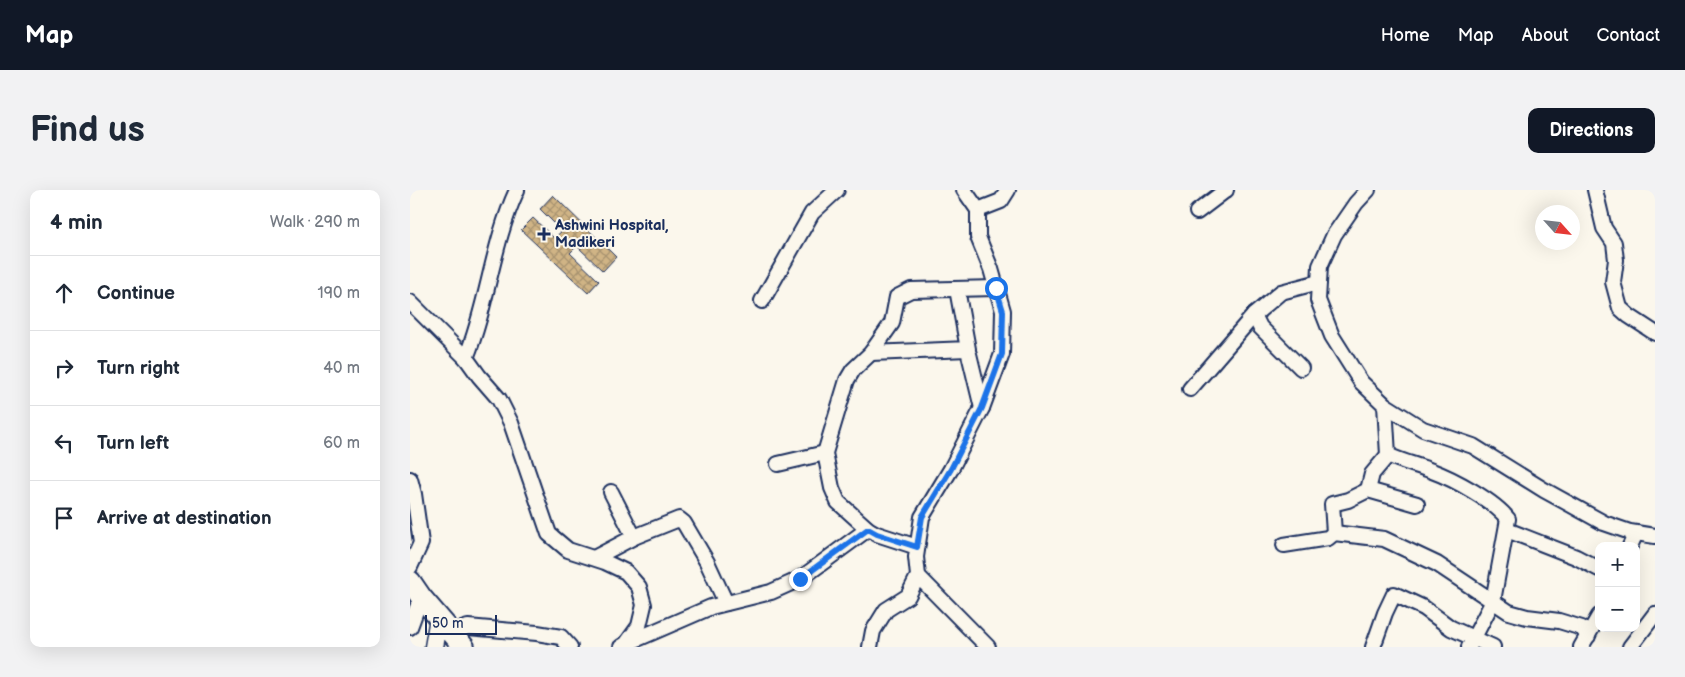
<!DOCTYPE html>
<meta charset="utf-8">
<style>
body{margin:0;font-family:"Balsamiq Sans",sans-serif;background:#f2f2f3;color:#1f2937}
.controls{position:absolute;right:15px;bottom:15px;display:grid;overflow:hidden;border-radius:10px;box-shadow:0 5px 20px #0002}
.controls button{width:45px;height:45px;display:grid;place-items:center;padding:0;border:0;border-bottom:1px solid #e0e1e3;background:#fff;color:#1f2937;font:25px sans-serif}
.compass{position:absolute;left:1125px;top:15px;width:45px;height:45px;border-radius:50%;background:#fff;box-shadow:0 5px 20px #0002;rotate:117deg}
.scale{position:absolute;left:15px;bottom:12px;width:72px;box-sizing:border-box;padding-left:5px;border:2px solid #1b2f5e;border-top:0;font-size:14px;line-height:18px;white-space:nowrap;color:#1b2f5e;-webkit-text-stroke:4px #fbf7ec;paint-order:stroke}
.stop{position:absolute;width:15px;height:15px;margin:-11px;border:4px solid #1a73e8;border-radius:50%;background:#fff}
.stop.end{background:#1a73e8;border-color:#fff;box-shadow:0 1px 5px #0008}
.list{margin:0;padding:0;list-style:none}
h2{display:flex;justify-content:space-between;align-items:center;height:65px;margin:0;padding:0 20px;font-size:21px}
h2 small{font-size:16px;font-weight:400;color:#747a83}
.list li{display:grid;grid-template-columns:32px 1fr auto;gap:15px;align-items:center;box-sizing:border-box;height:75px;padding:0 20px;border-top:1px solid #e0e1e3}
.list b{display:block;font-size:19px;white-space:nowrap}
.list em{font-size:16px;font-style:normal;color:#747a83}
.icon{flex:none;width:28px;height:28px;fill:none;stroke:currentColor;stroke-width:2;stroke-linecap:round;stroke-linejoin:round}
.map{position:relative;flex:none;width:1245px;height:457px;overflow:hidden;border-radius:10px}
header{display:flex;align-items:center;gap:30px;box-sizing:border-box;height:70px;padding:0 25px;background:#111827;color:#fff}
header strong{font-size:24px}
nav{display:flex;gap:28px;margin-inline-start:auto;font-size:18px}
.intro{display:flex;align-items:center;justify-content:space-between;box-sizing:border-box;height:120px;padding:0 30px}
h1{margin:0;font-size:35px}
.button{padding:12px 22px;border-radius:10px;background:#111827;color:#fff;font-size:18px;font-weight:700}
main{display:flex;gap:30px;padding:0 30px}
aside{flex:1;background:#fff;border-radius:10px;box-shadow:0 5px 20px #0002}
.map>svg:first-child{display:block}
</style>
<header>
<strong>Map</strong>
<nav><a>Home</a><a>Map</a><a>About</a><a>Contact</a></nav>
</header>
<div class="intro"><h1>Find us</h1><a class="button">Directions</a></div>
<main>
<aside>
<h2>4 min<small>Walk · 290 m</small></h2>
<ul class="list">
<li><svg class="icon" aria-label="ahead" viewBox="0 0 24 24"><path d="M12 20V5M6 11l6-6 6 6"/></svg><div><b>Continue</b></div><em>190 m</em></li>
<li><svg class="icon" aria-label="right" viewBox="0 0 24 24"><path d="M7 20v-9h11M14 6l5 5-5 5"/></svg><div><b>Turn right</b></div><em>40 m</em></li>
<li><svg class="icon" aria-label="left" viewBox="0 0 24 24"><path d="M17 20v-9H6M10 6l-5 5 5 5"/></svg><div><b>Turn left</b></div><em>60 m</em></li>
<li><svg class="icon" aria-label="arrive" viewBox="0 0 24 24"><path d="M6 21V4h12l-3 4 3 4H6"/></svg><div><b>Arrive at destination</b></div></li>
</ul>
</aside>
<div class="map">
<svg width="1245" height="457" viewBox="0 0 1245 457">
<defs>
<pattern id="building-cross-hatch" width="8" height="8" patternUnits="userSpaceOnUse" patternTransform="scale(1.25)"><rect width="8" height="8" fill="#d0b485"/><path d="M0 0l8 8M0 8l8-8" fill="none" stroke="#a89370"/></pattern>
</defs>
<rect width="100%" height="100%" fill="#fbf7ec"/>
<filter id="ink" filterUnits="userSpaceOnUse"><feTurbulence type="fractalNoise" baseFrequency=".02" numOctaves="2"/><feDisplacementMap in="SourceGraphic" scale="10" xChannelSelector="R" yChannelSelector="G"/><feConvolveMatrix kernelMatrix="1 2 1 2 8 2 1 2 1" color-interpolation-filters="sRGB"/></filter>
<g filter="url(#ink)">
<!-- building -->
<polygon fill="url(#building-cross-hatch)" stroke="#1b2f5e" points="143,5 206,67 193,81 167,56 160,63 189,91 178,103 111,40 123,28 144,48 152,41 130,19"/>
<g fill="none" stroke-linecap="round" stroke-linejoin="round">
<!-- minor casing -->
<g stroke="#1b2f5e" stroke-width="18">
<g id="minor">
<polyline points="958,0 946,13 924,45 910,76 908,110 922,146 951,192 975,215 1013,239 1063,256 1134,300 1194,333 1220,342 1245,346"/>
<polyline points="1185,0 1194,38 1204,53 1206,70 1203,92 1210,118 1219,126 1245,143"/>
<polyline points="568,20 591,11 598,0"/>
<polyline points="787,22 816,0"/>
<polyline points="352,111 402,23 427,0"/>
<polyline points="0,112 56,168 69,186 89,209 101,233 139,344 158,360 195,372 216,382 229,397 234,415 229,436 216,454 211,457"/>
<polyline points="844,125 850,137 891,178"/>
<polyline points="461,163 558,159 547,99"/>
<polyline points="559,164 572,218"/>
<path d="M56 168C78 114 82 54 107 0"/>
<polyline points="780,199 844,125 871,102 909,92"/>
<path d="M975 215 978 265C992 272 1007 275 1022 281 1044 289 1084 311 1098 329L1083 411 1059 457"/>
<polyline points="368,274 415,263"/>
<polyline points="0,289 4,304 11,353 0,377"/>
<polyline points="958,300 962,284 978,265"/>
<polyline points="201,302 224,347"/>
<polyline points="1097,340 1166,367 1189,379"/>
<polyline points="924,343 922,314 938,310 958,300 1007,314"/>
<polyline points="874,355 918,348 924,343 974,349 1027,374 1099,422 1117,427 1149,431 1172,438 1178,446"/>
<polyline points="1220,356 1226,343"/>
<polyline points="507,357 467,344 458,339 428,312 422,298 415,263 437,190 443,180 461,163 482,133 487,107 501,100 586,98"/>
<polyline points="184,368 224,347 269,329 274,333 297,372 316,413"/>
<polyline points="508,386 578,457"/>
<polyline points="0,437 11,407"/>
<polyline points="42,442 58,437 127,443 151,447 160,457"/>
<polyline points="218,453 301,417 361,402 390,389 458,339"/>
<polyline points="460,457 463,441 476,420 498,406 508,386 506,367 512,327 541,279 572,218 592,164 593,121 581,79 568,47 568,20 554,0"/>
<polyline points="963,457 975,423 984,404 1014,418 1041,438 1083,457"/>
<polyline points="1171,457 1189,426"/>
<polyline points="1220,457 1245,424"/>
</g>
</g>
<!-- major casing -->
<g stroke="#1b2f5e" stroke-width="21">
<polyline id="major" points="24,457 29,428"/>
</g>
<!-- highway casing -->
<g stroke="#1b2f5e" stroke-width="24">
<polyline id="highway" points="0,391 11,407 54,457"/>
</g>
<!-- minor -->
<use href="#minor" stroke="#fbf7ec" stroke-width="14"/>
<!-- major -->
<use href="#major" stroke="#fbf7ec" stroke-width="18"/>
<!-- highway -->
<use href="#highway" stroke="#fbf7ec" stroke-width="20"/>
</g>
</g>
<g fill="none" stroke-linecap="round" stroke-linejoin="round" filter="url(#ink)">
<!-- route -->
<polyline stroke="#1a73e8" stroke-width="6" points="390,389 458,339 467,344 507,357 512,327 541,279 572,218 592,164 593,121 586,98"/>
</g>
<!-- markers -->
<path fill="#1b2f5e" stroke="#fbf7ec" stroke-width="2" d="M131.5 36.5h5v5h5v5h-5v5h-5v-5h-5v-5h5z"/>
<g text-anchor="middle" stroke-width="4" stroke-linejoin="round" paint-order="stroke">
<!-- poi labels -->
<g font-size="15" font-weight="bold" fill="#1b2f5e" stroke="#fbf7ec" text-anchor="start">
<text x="145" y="40">Ashwini Hospital,<tspan x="145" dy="17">Madikeri</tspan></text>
</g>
</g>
</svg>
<div class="controls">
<button>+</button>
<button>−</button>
</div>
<svg class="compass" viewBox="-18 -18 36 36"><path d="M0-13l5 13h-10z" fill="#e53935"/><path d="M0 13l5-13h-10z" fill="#747a83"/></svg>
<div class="scale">50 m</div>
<div class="stop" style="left:586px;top:98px"></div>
<div class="stop end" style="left:390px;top:389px"></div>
</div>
</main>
